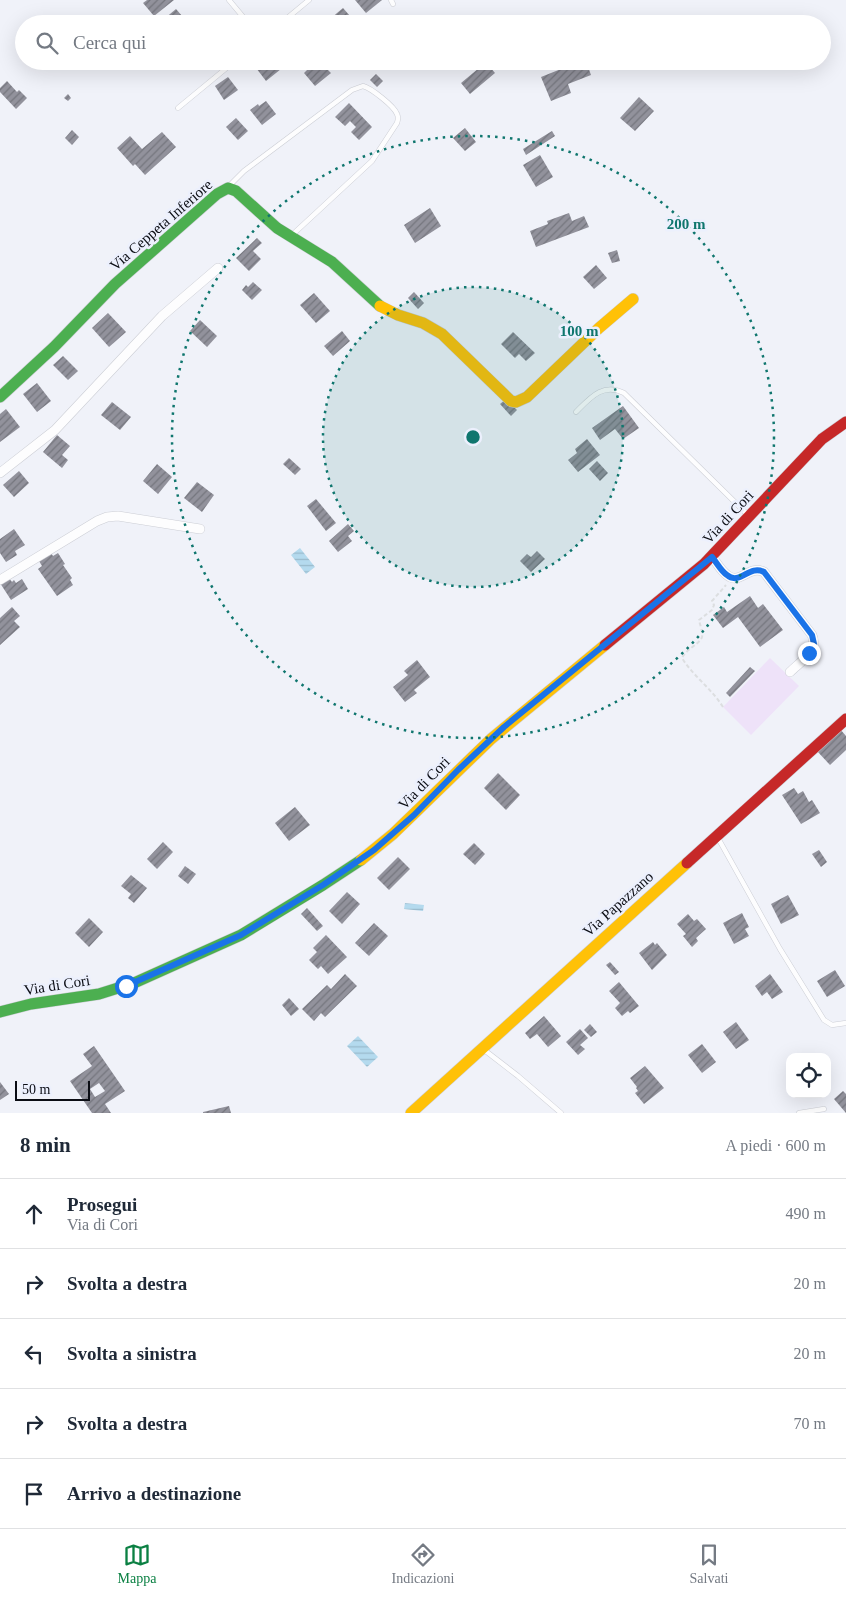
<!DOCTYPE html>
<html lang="it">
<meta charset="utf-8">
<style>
body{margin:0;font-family:Georgia,serif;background:#f6f6f7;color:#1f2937}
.controls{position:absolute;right:15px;bottom:15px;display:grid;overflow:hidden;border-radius:10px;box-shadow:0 5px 20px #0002}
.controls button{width:45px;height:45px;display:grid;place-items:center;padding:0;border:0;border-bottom:1px solid #e0e1e3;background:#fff;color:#1f2937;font:25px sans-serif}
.scale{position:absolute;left:15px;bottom:12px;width:75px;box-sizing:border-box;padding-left:5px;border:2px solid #0b0d14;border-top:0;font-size:14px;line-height:18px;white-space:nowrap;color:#0b0d14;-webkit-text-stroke:4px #ecf0fd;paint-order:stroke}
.stop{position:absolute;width:15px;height:15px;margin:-11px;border:4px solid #1a73e8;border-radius:50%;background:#fff}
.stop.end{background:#1a73e8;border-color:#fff;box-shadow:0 1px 5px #0008}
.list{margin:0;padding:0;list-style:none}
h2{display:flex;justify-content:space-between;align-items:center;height:65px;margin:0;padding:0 20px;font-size:21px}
h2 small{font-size:16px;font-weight:400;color:#747a83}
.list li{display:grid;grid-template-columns:32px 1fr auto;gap:15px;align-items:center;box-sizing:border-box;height:70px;padding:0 20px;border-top:1px solid #e0e1e3}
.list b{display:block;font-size:19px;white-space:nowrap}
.list p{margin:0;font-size:16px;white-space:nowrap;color:#747a83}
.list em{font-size:16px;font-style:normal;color:#747a83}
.icon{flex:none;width:28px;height:28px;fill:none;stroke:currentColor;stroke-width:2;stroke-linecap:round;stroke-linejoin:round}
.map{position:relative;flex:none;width:846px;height:1113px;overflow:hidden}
.search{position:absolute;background:#fff;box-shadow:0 5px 20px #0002;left:15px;right:15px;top:15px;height:55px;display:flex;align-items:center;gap:12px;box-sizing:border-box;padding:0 18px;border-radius:28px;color:#747a83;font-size:19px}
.sheet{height:415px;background:#fff}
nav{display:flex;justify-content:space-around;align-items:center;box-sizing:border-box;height:70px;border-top:1px solid #e0e1e3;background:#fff;font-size:14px;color:#747a83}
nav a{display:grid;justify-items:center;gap:2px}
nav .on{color:#0b8043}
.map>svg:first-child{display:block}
</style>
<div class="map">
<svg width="846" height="1113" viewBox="0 0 846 1113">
<defs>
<pattern id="water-rules" width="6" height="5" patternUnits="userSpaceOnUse" patternTransform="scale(1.25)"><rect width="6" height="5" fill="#b4daee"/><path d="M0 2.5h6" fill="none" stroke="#99bacb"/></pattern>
<pattern id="building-hatch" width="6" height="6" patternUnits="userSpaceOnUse" patternTransform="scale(1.25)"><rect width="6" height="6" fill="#92929c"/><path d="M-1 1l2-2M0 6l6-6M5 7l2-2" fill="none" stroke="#75767e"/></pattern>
</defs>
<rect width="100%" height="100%" fill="#f0f2f9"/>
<!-- green -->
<polygon fill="#eee2f9" points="770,658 799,686 751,735 723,707"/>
<!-- water -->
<g fill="url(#water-rules)">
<polygon points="300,548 315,567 306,574 291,555"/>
<polygon points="405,903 424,905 423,911 404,909"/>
<polygon points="358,1036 378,1057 367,1067 347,1046"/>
</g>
<!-- building -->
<g fill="url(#building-hatch)" fill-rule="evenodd">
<polygon points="147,0 174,0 154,16 143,3"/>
<polygon points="355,0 382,0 366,13"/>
<polygon points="343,8 357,24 334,24 330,19"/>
<polygon points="176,9 189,24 158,24"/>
<polygon points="306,15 313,24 295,24"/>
<polygon points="256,61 275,61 281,69 266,81 253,64"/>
<polygon points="316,61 339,61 328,70 331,73 315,86 304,73"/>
<polygon points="481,61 485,61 495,73 470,94 461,83 479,68 476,65"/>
<polygon points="581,61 586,61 591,75 568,84 571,93 551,101 541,77"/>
<polygon points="376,74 383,81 377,87 370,80"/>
<polygon points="228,77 238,90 224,100 215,86"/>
<polygon points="7,81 17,92 19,90 27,98 16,109 0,92 0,88"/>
<polygon points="68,94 71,98 68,101 64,98"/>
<polygon points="639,97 654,111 635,131 620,118"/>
<polygon points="266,101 276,114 262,125 250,110 258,104 259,106"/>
<polygon points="349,103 372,127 359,140 351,132 356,127 350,121 345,126 335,117"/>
<polygon points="236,118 248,131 238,140 226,127"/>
<polygon points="465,128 476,142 465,151 453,138"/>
<polygon points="72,130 79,137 72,145 65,138"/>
<polygon points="552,131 555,136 526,155 523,149"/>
<polygon points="162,132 176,147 145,175 135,164 133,166 117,148 130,136 142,149"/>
<polygon points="540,155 553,177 536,187 523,165"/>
<polygon points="430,208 441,226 415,243 404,225"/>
<polygon points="569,213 572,221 584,216 589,227 536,247 530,231 548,224 547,221"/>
<polygon points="257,238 262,243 253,251 261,259 249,271 236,258"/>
<polygon points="617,250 620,261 612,263 608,253"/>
<polygon points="596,265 607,278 594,289 583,277"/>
<polygon points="253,282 262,290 252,300 242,290 246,285 248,287"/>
<polygon points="414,292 424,303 418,309 408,298"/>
<polygon points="314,293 330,311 316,323 300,305"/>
<polygon points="108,313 126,332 109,347 92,328"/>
<polygon points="200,320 217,336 207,347 190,331"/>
<polygon points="342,331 350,341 333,356 324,346"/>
<polygon points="513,332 535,353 526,361 519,354 515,358 501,344"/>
<polygon points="63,356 78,371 68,380 53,365"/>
<polygon points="37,383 51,401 37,412 23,394"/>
<polygon points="506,399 517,410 511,416 500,404"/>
<polygon points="112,402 131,417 120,430 101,415"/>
<polygon points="623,406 639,428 623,439 615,429 600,440 592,428"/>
<polygon points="6,409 20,427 0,442 0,414"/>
<polygon points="57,435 70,446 62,455 68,460 62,468 43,452"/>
<polygon points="587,439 600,455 578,472 568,460 577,453 575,449"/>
<polygon points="289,458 301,469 295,475 283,464"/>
<polygon points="597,461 608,473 600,481 589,469"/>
<polygon points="157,464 172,477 158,494 143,481"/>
<polygon points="19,471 29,483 14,497 3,485"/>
<polygon points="197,482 214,495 202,512 184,498"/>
<polygon points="316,499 336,523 326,531 307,506"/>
<polygon points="348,524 354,531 348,536 352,541 338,552 329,541"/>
<polygon points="14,529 25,545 15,551 17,555 6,562 0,553 0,539"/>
<polygon points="537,551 545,559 531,572 520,561 527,554 531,557"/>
<polygon points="51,553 53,556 58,553 65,564 63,565 72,578 70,580 73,585 57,596 38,569 42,566 39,561"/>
<polygon points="9,578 12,582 14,580 16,583 22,579 28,589 11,600 0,583"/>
<polygon points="750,596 758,608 763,604 783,630 760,647 738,617 723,628 713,615 724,607 727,612"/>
<polygon points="12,607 20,616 14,621 20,627 0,645 0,618"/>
<polygon points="417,660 430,677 414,690 417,693 405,702 393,687 408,675 404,671"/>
<polygon points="750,667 755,671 730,697 726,693"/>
<polygon points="840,729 846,736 846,750 830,765 817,751"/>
<polygon points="498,773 520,795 506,810 484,788"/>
<polygon points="794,788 798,794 803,791 809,802 812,800 820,813 801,824 782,795"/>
<polygon points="295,807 310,825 289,841 275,823"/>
<polygon points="163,842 173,852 157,869 147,859"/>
<polygon points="474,843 485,854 475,865 463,854"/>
<polygon points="819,850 827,862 821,867 812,854"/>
<polygon points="398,857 410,869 389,890 377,878"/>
<polygon points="185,866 196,874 188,884 178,876"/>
<polygon points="131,875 147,888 134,903 128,898 131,894 121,886"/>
<polygon points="347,892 360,904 342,924 329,911"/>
<polygon points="788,895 799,915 781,924 771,904"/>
<polygon points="307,908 323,926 317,931 301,914"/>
<polygon points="742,913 749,927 745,929 749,936 734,944 723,923"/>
<polygon points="688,914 694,921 697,919 706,929 696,938 698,941 692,947 683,936 686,934 677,924"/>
<polygon points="89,918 103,932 89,947 75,933"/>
<polygon points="374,923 388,936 369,956 355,943"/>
<polygon points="326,935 347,957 328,974 321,966 318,969 309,960 317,952 313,948"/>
<polygon points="653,942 655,945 657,943 667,955 652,970 639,953"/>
<polygon points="610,962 619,972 615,975 606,965"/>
<polygon points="835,970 845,986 827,997 817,981"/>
<polygon points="345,974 357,986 325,1017 321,1013 314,1021 302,1009 327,985 331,989"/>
<polygon points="770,974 783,992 772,999 767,992 762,996 755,986"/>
<polygon points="619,982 639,1006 630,1013 628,1011 622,1016 615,1008 620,1003 609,991"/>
<polygon points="289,998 299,1009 291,1016 282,1005"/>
<polygon points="544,1016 561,1036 548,1047 537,1034 530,1039 525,1033"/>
<polygon points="736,1022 749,1040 736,1049 723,1032"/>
<polygon points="590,1024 597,1032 591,1037 584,1030"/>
<polygon points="580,1029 588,1038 580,1045 585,1049 578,1055 566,1042"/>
<polygon points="702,1044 716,1062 702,1073 688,1055"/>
<path d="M94 1046 125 1091 105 1104 111 1113H92L70 1081 92 1066 83 1054ZM99 1083 105 1091 95 1097 90 1089Z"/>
<polygon points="645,1066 664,1088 644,1104 635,1093 638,1091 636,1088 637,1087 630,1078"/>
<polygon points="0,1082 9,1094 0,1100"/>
<polygon points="843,1091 846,1094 846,1113 834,1099"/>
<polygon points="229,1106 231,1113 203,1113 203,1112"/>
</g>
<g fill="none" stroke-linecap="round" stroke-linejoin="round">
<!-- lane casing -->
<g stroke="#ccced5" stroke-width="5.5">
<g id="lane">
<polyline points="229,0 249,24"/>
<polyline points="391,0 393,4"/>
<polyline points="280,24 309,0"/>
<polyline points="178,108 235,61"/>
<path d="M228 187 244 171 352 90 363 86C371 88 394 106 397 114 399 118 398 119 397 123L372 161 291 236"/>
<path d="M576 412C590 398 603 382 624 393L749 516"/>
<polyline points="718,838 780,949 824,1020 832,1025 846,1023"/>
<polyline points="483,1049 518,1076 561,1113"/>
<polyline points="799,1113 824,1109"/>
</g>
</g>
<!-- street casing -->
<g stroke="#ccced5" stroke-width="10">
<g id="street">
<polyline points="0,473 55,430 162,316 218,268"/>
<path d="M712 557C717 563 721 571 727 575 740 586 749 564 764 572L812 635C819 651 800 662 790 672"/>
<polyline points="0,580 97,521 107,517 118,516 200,529"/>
</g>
</g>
<!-- fast casing -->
<g stroke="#ccced5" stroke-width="12">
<g id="fast">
<polyline points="0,397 54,347 115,284 217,194 228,188 236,191 277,228 332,262 380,306"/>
<polyline points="0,1012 31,1004 99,994 134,983 241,935 323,885 361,860"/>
</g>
</g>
<!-- slow casing -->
<g stroke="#ccced5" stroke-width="12">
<g id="slow">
<polyline points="380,306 398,315 423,323 442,334 511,401 516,402 527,397 599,328 633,299"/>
<polyline points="361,860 393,834 491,739 605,645"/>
<polyline points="411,1113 687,863"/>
</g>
</g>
<!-- jam casing -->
<g stroke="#ccced5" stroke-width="12">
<g id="jam">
<polyline points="605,645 704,564 822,439 846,422"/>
<polyline points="687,863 846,719"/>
</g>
</g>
<!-- path -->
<path stroke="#dcdee0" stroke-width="2" stroke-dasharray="4 2.5" stroke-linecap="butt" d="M723 707C711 688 693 676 682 658 686 649 700 644 702 637 703 632 700 625 699 620L712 610 714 605 712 601 726 585"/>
<!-- lane -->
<use href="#lane" stroke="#fdfdfe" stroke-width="4.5"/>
<!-- street -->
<use href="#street" stroke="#fdfdfe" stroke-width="9"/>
<!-- fast -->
<use href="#fast" stroke="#4caf50" stroke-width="11"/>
<!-- slow -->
<use href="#slow" stroke="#ffc107" stroke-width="11"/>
<!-- jam -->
<use href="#jam" stroke="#c62828" stroke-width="11"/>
</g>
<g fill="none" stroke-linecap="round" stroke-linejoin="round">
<!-- route -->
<path stroke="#1a73e8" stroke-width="6" d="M126 986 241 935 323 885 374 850 414 815 458 770 504 727 712 557C717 563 721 571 727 575 740 586 749 564 764 572L812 635 814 644 809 653"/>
</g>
<!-- distance rings -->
<circle cx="473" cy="437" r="150" fill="#0f766e" fill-opacity=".12"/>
<g fill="none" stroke="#0f766e" stroke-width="2.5" stroke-dasharray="2.5 5">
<circle cx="473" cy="437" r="150"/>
<circle cx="473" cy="437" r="301"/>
</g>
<g text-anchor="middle" stroke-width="5" stroke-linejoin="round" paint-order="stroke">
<!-- street labels -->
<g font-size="15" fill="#0b0d14" stroke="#ecf0fd">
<text transform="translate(161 225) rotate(-41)" y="5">Via Ceppeta Inferiore</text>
<text transform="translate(728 517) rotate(-47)" y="5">Via di Cori</text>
<text transform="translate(424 783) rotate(-46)" y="5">Via di Cori</text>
<text transform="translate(618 904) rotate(-42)" y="5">Via Papazzano</text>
<text transform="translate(57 985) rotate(-9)" y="5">Via di Cori</text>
</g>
</g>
<circle cx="473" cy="437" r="8" fill="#0f766e" stroke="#ecf0fd" stroke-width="2.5"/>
<g font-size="15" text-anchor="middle" font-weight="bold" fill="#0f766e" stroke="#ecf0fd" stroke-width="5" stroke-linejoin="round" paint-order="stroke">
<text x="686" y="229">200 m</text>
<text x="579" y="336">100 m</text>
</g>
</svg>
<div class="controls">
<button><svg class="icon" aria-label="locate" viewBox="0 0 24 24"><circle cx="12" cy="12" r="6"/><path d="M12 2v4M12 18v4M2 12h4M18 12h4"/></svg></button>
</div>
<div class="scale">50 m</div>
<div class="stop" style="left:126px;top:986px"></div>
<div class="stop end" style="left:809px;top:653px"></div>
<div class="search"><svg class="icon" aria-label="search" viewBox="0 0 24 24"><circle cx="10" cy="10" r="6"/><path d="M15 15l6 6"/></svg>Cerca qui</div>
</div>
<section class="sheet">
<h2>8 min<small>A piedi · 600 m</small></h2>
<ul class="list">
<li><svg class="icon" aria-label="ahead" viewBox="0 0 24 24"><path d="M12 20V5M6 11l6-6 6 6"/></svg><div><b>Prosegui</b><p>Via di Cori</p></div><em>490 m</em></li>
<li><svg class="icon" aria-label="right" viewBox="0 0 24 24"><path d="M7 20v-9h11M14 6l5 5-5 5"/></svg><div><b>Svolta a destra</b></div><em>20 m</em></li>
<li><svg class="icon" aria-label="left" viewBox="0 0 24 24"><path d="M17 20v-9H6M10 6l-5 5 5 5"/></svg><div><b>Svolta a sinistra</b></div><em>20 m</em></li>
<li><svg class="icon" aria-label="right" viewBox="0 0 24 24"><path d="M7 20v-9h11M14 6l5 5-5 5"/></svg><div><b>Svolta a destra</b></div><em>70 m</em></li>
<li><svg class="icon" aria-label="arrive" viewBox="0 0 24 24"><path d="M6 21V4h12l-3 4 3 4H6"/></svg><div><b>Arrivo a destinazione</b></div></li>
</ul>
</section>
<nav>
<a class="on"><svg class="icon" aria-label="map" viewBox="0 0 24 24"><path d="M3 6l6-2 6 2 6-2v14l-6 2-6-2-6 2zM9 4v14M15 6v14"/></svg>Mappa</a>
<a><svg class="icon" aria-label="directions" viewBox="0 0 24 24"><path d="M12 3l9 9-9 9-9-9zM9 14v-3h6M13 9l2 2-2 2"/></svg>Indicazioni</a>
<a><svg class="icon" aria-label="saved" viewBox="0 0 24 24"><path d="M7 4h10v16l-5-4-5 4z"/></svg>Salvati</a>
</nav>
